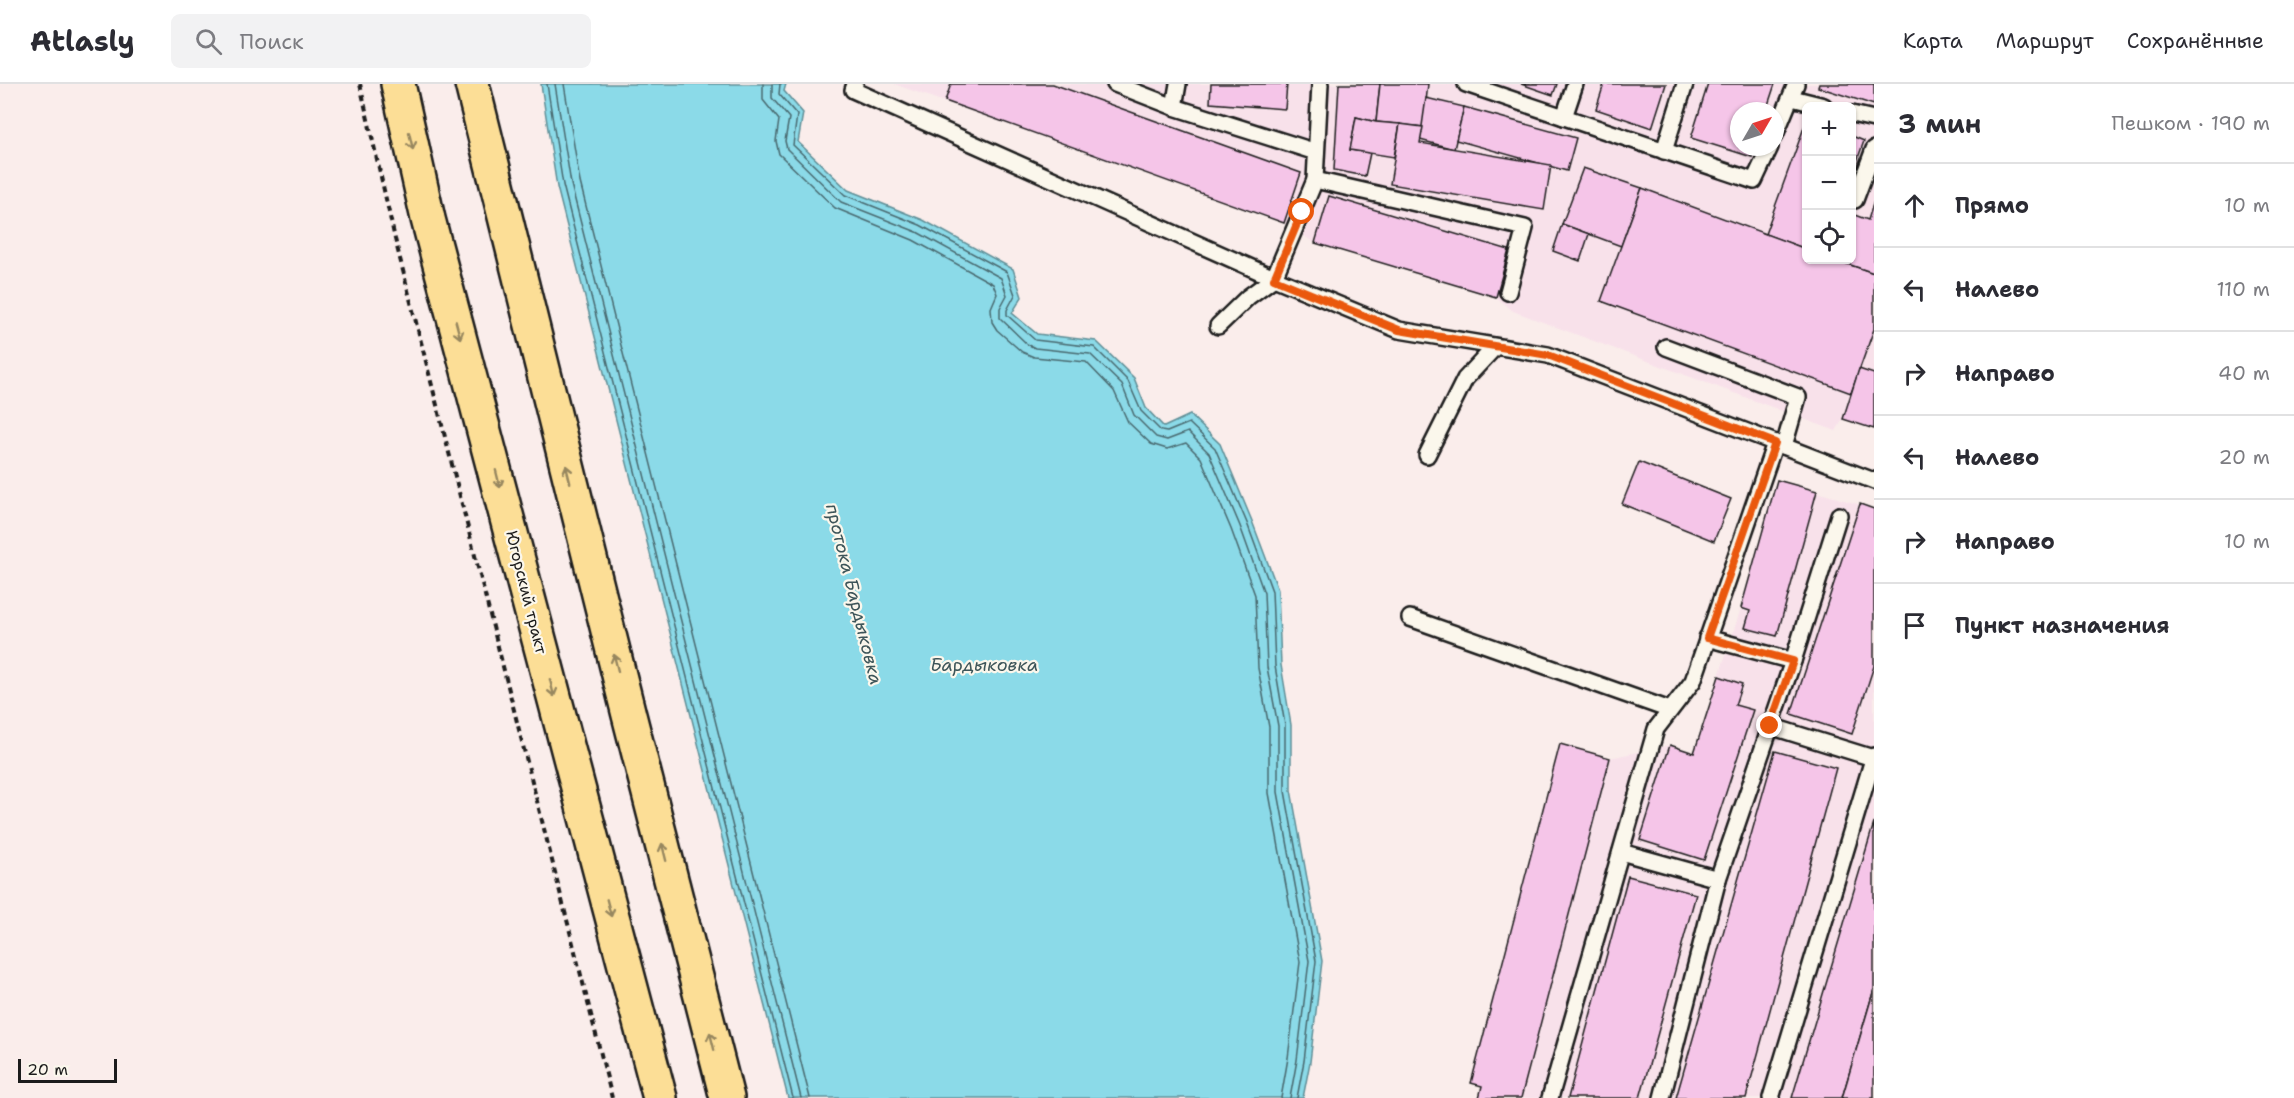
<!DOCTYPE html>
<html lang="ru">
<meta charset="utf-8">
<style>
body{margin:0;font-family:"Shantell Sans",sans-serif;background:#f2f2f3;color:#2b2b33}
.controls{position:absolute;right:18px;top:18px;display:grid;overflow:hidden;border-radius:9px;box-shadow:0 2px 4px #0004}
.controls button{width:54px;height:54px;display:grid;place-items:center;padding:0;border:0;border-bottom:2px solid #e1e1e2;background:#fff;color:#2b2b33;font:30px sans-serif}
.compass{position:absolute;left:1730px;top:18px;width:54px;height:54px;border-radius:50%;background:#fff;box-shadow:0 2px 4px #0004;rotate:51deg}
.scale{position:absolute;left:18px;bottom:15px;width:99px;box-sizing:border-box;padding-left:6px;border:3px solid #1c1c1c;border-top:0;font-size:16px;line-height:21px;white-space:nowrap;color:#1c1c1c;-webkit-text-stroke:4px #fbf7ec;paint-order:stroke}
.stop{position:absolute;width:18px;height:18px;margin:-14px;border:4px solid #ea580c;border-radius:50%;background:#fff}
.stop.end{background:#ea580c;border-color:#fff;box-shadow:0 2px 6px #0008}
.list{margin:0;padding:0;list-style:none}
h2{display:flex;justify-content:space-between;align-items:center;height:78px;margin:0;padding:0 24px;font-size:26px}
h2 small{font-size:20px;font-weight:400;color:#7c7c81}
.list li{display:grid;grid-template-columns:39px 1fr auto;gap:18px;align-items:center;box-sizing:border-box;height:84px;padding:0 24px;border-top:2px solid #e1e1e2}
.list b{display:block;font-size:22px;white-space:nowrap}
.list em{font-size:20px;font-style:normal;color:#7c7c81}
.icon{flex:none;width:33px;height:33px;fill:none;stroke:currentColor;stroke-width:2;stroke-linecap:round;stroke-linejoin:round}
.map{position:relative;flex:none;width:1874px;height:1014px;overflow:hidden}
header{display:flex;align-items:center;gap:36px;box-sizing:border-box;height:84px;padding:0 30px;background:#fff;border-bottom:2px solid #e1e1e2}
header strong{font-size:28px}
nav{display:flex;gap:33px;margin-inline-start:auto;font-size:21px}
.search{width:420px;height:54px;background:#f2f2f3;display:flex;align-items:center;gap:15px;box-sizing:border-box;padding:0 21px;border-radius:9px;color:#7c7c81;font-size:22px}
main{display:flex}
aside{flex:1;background:#fff}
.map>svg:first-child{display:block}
</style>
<header>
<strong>Atlasly</strong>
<div class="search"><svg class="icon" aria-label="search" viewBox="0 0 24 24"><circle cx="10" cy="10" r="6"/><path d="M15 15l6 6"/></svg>Поиск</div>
<nav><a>Карта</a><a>Маршрут</a><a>Сохранённые</a></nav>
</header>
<main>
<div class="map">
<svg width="1874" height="1014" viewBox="0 0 1874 1014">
<rect width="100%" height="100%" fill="#faedeb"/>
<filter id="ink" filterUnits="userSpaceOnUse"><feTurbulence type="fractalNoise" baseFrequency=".0167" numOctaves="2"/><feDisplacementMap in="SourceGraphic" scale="12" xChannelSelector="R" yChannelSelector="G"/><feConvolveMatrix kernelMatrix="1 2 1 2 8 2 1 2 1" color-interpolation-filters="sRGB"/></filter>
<g filter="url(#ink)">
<!-- built -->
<g fill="#f8e1ea" fill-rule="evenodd">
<path d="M894 0H1874V345L1843 335 1836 347 1513 227 1496 213 1315 159 1284 139ZM1806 22H1852V176H1806ZM1739 27H1775V63H1739Z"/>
<polygon points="1777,396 1874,425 1874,905 1842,1014 1479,1014 1482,1002 1471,999 1560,660 1610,674 1670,661 1694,669 1741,524"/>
</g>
<!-- water -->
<polygon fill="#8bdae8" stroke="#5f8e96" stroke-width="1.5" points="541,0 786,0 784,7 803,29 798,58 848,106 923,136 1013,185 1022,213 1012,229 1037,250 1096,257 1134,294 1146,324 1164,343 1190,331 1220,360 1252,437 1278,506 1281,581 1291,641 1291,706 1322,877 1310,978 1303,1014 788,1014 557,103"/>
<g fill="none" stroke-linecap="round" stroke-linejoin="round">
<!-- shore -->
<g stroke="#48686e" stroke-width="1.5">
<polyline points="547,0 563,101 793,1014"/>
<polyline points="555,0 571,100 801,1014"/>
<polyline points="564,0 580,98 810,1014"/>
<polyline points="763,0 763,16 779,36 776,57 779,70 835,124 913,156 993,200 997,210 991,224 992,238 997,246 1022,268 1034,273 1086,278 1114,307 1128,338 1151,360 1167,365 1186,359 1201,374 1231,445 1255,511 1258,584 1269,643 1269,709 1300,878 1288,974 1281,1014"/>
<polyline points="772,0 772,14 789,34 785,57 787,65 841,118 917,148 1001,194 1007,211 1000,224 1000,234 1027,260 1035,264 1090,270 1122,301 1134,331 1156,353 1167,356 1188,348 1209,369 1240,442 1264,509 1267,583 1278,642 1278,708 1309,877 1297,976 1290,1014"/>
<polyline points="780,0 779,10 797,31 793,61 845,111 920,141 1007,188 1015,211 1007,226 1007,231 1035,256 1094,263 1128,297 1141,327 1161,347 1167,348 1189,339 1215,364 1247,439 1272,507 1275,582 1285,641 1285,707 1316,877 1304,977 1297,1014"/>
</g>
</g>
<!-- building -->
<g fill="#f5c5e8" stroke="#1c1c1c" stroke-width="1.5">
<polygon points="951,0 1053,0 1301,89 1284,139 945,17"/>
<polygon points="1211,0 1287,0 1285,25 1210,19"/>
<polygon points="1339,0 1380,0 1376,38 1356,33 1350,66 1370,69 1365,92 1334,86"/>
<polygon points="1380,0 1428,0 1423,43 1376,38"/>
<polygon points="1521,0 1557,0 1553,11"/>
<polygon points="1604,0 1666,0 1652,44 1596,25"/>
<polygon points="1708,0 1775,0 1766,27 1739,27 1739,63 1755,63 1752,73 1691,54"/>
<polygon points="1819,0 1874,0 1874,21 1818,3"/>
<polygon points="1426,14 1464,23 1454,65 1420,56"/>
<polygon points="1464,23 1576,54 1567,87 1456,56"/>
<polygon points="1356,33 1376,38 1400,40 1394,73 1350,66"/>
<polygon points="1806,38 1806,165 1765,150"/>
<polygon points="1400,40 1423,43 1420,59 1551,81 1544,126 1390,100"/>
<polygon points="1852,52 1864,57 1852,91"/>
<polygon points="1583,84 1642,104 1621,162 1562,140"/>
<polygon points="1642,104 1806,165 1806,176 1836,176 1874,189 1874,245 1851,309 1601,217"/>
<polygon points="1329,112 1509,166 1496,213 1315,159"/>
<polygon points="1874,117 1874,189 1836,176 1852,176 1852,130 1868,136"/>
<polygon points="1562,140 1589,150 1580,177 1553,167"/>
<polygon points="1859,285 1874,290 1874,345 1843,335"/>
<polygon points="1639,378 1731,415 1714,457 1622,420"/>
<polygon points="1777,396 1817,407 1777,552 1745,544 1750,527 1741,524"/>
<polygon points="1860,420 1874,425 1874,582 1852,650 1791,630"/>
<polygon points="1719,592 1742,600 1735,621 1753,626 1704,776 1640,756 1670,661 1694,669"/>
<polygon points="1560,660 1610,674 1521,1014 1479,1014 1482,1002 1471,999"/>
<polygon points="1775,667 1836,684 1746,1014 1676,1014"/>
<polygon points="1874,739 1874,905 1842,1014 1792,1014"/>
<polygon points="1628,792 1696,810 1640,1014 1568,1014"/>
<polygon points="1874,905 1874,1014 1842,1014"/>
</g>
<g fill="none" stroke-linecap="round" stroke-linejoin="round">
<!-- lane casing -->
<g stroke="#1c1c1c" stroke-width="20">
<g id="lane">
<polyline points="855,0 853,6 1274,194 1399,246 1548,271 1874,397"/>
<polyline points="1115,0 1174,23 1316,68"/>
<polyline points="1466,0 1754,97 1770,63"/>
<polyline points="1792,14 1824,22"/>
<polyline points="1174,23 1178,0"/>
<polyline points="1852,30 1874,35"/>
<polyline points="1564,33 1575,0"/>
<polyline points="1775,51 1796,0"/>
<polyline points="1664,67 1685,0"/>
<polyline points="1315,96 1525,144 1508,208"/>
<polyline points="1855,116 1874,65"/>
<polyline points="1218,242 1248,213 1274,194 1315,96 1320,0"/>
<polyline points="1666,263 1798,313 1784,362"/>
<polyline points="1427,371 1465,295 1495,263"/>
<polyline points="1410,534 1670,626"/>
<polyline points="1707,554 1793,577"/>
<polyline points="1770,642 1873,674"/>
<polyline points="1621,768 1718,795"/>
<polyline points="1550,1014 1656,645 1693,597 1775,359"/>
<polyline points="1662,1014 1718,795 1793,577 1839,431"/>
<polyline points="1771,1014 1874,672"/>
</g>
</g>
<!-- primary casing -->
<g stroke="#1c1c1c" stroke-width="38">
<g id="primary">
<polyline points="398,0 428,135 660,1014"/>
<polyline points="472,0 629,631 727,1014"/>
</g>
</g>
<!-- path -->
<polyline stroke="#1c1c1c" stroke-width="4" stroke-dasharray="6 4.5" stroke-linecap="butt" points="360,0 395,155 612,1014"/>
<!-- lane -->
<use href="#lane" stroke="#fbf7ec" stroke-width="15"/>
<!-- primary -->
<use href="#primary" stroke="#fcde96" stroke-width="33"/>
</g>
<!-- one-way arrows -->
<defs><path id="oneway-shaft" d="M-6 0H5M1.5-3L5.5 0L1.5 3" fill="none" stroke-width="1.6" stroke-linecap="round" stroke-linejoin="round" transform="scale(1.5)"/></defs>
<g stroke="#97875f">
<use href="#oneway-shaft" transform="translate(411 57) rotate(77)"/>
<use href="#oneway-shaft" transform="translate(458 246) rotate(75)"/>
<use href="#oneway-shaft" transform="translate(568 390) rotate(-104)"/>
<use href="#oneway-shaft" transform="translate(498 395) rotate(76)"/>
<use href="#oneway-shaft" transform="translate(616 579) rotate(-104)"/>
<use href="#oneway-shaft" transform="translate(552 604) rotate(76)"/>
<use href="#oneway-shaft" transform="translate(664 768) rotate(-104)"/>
<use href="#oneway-shaft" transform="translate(609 824) rotate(75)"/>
<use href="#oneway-shaft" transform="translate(712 957) rotate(-104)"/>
</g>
</g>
<g fill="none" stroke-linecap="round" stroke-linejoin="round" filter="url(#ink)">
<!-- route -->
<polyline stroke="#ea580c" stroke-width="8" points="1302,128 1274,195 1399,246 1548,271 1775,359 1707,554 1793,577 1770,642"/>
</g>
<g text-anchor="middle" stroke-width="4.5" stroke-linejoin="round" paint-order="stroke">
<!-- street labels -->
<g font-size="16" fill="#1c1c1c" stroke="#fbf7ec">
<text transform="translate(527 508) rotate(76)" y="6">Югорский тракт</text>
</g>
<!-- water labels -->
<g font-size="18" font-style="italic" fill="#3d5559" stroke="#fbf7ec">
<text transform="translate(854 510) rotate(76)" y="6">протока Бардыковка</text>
<text x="984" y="587">Бардыковка</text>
</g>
</g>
</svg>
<div class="controls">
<button>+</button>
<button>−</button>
<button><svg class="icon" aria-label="locate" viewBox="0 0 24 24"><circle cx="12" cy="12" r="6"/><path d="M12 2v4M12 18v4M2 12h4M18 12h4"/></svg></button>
</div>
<svg class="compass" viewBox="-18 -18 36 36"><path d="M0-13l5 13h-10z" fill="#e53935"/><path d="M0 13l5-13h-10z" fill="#7c7c81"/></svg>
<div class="scale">20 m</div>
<div class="stop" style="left:1302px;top:128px"></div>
<div class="stop end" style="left:1770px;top:642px"></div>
</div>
<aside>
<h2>3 мин<small>Пешком · 190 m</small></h2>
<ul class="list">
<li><svg class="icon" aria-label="ahead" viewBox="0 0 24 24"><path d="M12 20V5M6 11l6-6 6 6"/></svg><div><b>Прямо</b></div><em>10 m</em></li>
<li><svg class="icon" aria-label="left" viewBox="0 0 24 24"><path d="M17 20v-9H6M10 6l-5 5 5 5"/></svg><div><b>Налево</b></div><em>110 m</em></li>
<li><svg class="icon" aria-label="right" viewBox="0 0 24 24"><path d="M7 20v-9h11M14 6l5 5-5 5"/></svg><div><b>Направо</b></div><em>40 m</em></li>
<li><svg class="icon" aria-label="left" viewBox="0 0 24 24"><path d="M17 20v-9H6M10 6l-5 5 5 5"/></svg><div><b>Налево</b></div><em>20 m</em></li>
<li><svg class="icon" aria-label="right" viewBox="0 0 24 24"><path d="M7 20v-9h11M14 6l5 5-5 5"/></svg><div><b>Направо</b></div><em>10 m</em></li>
<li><svg class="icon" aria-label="arrive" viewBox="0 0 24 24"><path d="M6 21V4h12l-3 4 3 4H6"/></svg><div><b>Пункт назначения</b></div></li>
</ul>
</aside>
</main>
